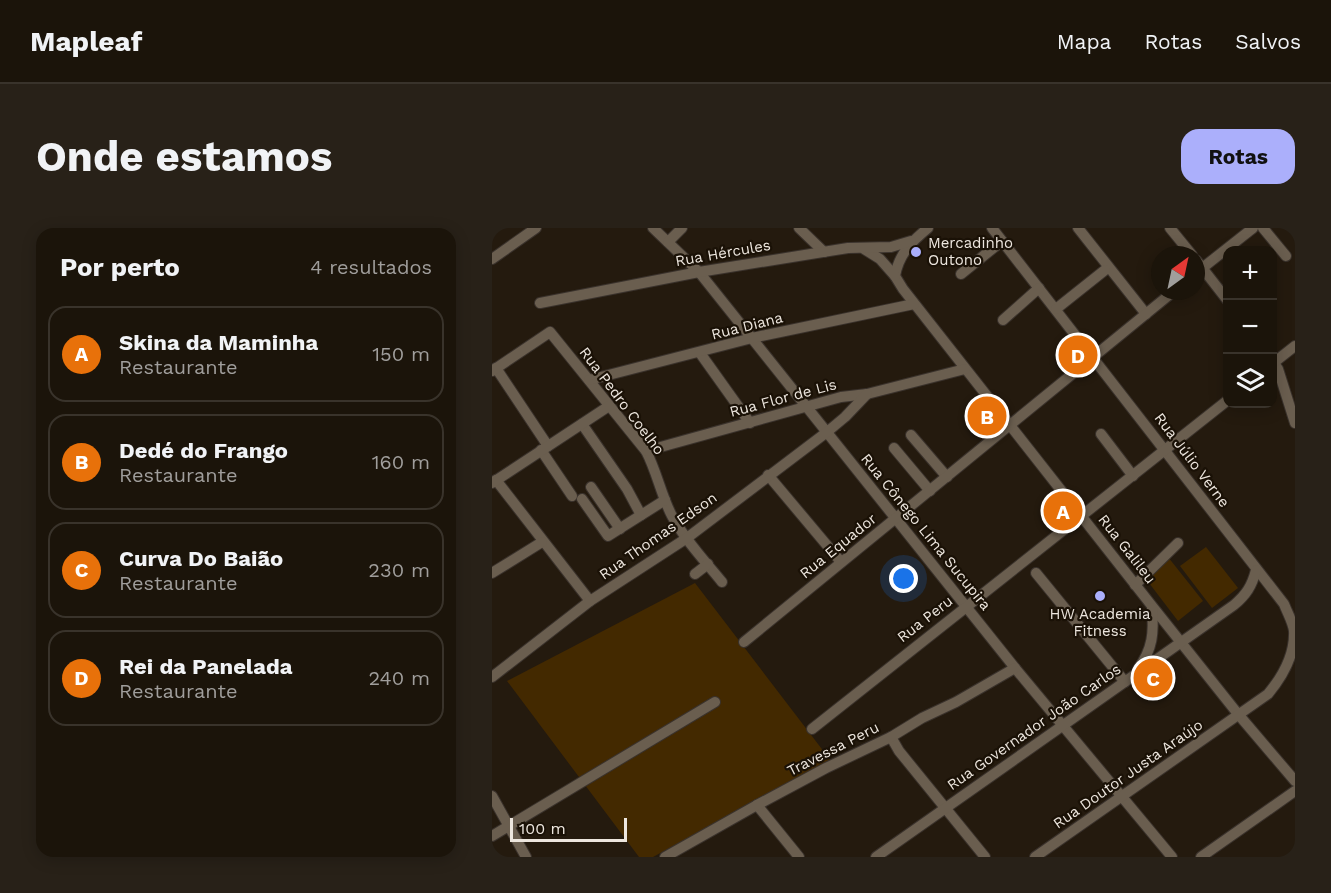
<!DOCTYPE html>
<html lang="pt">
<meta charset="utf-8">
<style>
body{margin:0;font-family:"Work Sans",sans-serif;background:#282118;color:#f1f3f6}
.controls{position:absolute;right:18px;top:18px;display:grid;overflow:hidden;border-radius:12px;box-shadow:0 3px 15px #0003}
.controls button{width:54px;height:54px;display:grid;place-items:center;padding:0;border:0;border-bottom:2px solid #39332b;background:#1b140a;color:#f1f3f6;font:30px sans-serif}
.compass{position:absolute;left:659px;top:18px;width:54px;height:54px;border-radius:50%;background:#1b140a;box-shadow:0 3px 15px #0003;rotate:33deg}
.scale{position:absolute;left:18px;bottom:15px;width:117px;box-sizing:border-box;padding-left:6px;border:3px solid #ede6de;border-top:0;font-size:16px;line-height:21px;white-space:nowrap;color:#ede6de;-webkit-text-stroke:4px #1a1106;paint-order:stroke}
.you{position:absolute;left:412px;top:351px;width:21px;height:21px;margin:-15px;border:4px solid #fff;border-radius:50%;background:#1a73e8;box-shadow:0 0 0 9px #1a73e833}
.badge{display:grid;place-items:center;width:39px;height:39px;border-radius:50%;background:#abaffb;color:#fff;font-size:20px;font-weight:700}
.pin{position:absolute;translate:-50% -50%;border:3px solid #fff;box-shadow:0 2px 6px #0006}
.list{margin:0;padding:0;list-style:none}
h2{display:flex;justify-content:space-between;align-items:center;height:78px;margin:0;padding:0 24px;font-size:26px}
h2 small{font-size:20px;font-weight:400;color:#a09e9c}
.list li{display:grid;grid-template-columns:39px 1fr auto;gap:18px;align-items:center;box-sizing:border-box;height:96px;margin:0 12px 12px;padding:0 12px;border:2px solid #39332b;border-radius:18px}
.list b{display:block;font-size:22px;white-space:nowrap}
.list p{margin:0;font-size:20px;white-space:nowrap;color:#a09e9c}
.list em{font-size:20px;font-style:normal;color:#a09e9c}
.icon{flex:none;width:33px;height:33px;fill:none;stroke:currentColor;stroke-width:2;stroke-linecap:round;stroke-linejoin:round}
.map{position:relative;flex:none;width:803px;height:629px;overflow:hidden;border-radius:18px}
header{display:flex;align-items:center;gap:36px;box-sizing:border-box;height:84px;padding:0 30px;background:#1b140a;border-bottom:2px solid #39332b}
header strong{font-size:28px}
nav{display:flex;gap:33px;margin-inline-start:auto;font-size:21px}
.intro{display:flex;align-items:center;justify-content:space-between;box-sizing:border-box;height:144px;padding:0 36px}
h1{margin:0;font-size:42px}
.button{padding:15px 27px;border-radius:18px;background:#abaffb;color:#111;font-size:21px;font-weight:700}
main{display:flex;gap:36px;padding:0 36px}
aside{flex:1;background:#1b140a;border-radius:18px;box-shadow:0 3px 15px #0003}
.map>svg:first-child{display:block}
</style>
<header>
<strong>Mapleaf</strong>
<nav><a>Mapa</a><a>Rotas</a><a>Salvos</a></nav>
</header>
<div class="intro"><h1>Onde estamos</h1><a class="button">Rotas</a></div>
<main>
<aside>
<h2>Por perto<small>4 resultados</small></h2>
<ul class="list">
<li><span class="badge" style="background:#e8710a">A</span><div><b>Skina da Maminha</b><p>Restaurante</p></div><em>150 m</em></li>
<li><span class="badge" style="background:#e8710a">B</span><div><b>Dedé do Frango</b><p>Restaurante</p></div><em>160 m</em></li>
<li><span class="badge" style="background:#e8710a">C</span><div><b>Curva Do Baião</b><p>Restaurante</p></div><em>230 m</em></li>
<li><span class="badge" style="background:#e8710a">D</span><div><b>Rei da Panelada</b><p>Restaurante</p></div><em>240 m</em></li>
</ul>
</aside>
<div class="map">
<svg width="803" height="629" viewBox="0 0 803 629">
<rect width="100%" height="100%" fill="#241a0e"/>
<!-- green -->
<g fill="#432900">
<polygon points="714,319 746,360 720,380 688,338"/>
<polygon points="676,329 711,373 686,393 654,351"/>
<polygon points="203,355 339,533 161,629 147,629 15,453"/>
</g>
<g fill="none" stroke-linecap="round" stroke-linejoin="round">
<!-- minor casing -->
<g stroke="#3a322c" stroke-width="12">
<g id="minor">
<polyline points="161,0 207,44 523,440 680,629"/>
<polyline points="307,0 332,24"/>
<path d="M436 0C419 14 407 26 403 48L411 61 660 378 746 486 803 553"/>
<path d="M500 0 792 376C795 384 801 394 802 403 803 427 791 448 776 466L543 629"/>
<polyline points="586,0 654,86"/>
<polyline points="678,0 700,27"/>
<polyline points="771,0 794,28"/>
<polyline points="176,14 190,0"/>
<polyline points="372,21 388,31 403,48"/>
<polyline points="0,31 44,0"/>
<polyline points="704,32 736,73"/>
<polyline points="704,45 761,0"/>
<polyline points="469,46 510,13"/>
<polyline points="48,75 207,44 356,20 399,19 419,13"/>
<polyline points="564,81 613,42"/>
<polyline points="511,92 547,60"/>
<polyline points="208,125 258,195"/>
<polyline points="780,132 786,141 803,195"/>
<polyline points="780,136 803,118"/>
<polyline points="4,140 56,218"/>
<path d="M0 143 58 104 154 223C165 244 169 267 180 288 193 312 213 333 230 354"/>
<polyline points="97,152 260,110 422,76"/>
<polyline points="90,196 135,261 149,287"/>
<polyline points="609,206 641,248"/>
<polyline points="419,207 455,249"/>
<polyline points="402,220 438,263"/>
<polyline points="49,222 80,268"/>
<polyline points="154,223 349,169 375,166 473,141"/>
<polyline points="276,247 349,334"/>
<polyline points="4,252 98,373"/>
<polyline points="0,255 117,178"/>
<polyline points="99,259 128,301"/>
<polyline points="90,271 116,308 173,272"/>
<polyline points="0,345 50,314"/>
<polyline points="544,345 633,454"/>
<polyline points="203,346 216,336"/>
<polyline points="643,357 686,315"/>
<polyline points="252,414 682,63"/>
<path d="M646 441C661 421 662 404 660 380"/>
<polyline points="0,449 98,373 195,310 335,204 353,189 375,166"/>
<polyline points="320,501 736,172"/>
<polyline points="399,509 407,523 493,629"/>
<polyline points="0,568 34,629"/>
<polyline points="265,577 307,629"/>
<polyline points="0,608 223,474"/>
<polyline points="173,629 265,577 334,540 399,509 430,490 464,474 523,440"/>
<path d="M384 629 742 377C754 367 760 358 764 342"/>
<polyline points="709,629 803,563"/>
</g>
</g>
<!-- minor -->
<use href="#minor" stroke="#6a5e4f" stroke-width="10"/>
</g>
<!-- markers -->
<g fill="#abaffb" stroke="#1a1106" stroke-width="2">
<circle cx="424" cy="24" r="6"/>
<circle cx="608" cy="368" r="6"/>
</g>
<g text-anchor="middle" stroke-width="4.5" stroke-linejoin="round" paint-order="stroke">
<!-- poi labels -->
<g font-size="15" fill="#ede6de" stroke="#1a1106" text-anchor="start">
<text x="436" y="20">Mercadinho<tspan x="436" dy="17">Outono</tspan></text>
<text x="608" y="391" text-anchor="middle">HW Academia<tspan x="608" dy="17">Fitness</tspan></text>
</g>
<!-- street labels -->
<g font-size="15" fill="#ede6de" stroke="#1a1106">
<text transform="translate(231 25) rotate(-10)" y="5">Rua Hércules</text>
<text transform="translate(255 98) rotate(-14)" y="5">Rua Diana</text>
<text transform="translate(291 170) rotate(-15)" y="5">Rua Flor de Lis</text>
<text transform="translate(130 173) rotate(53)" y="5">Rua Pedro Coelho</text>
<text transform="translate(700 232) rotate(53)" y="5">Rua Júlio Verne</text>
<text transform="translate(434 304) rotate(51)" y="5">Rua Cônego Lima Sucupira</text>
<text transform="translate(166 308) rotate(-35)" y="5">Rua Thomas Edson</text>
<text transform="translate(346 318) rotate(-39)" y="5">Rua Equador</text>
<text transform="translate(635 321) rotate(52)" y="5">Rua Galileu</text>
<text transform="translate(433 391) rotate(-38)" y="5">Rua Peru</text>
<text transform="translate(542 499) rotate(-35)" y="5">Rua Governador João Carlos</text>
<text transform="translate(341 521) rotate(-27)" y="5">Travessa Peru</text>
<text transform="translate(636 546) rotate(-35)" y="5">Rua Doutor Justa Araújo</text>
</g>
</g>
</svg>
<div class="controls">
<button>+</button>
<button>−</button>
<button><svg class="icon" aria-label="layers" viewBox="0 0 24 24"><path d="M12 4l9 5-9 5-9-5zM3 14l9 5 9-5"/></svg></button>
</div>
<svg class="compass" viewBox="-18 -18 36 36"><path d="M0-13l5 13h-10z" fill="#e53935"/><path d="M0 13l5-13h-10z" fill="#a09e9c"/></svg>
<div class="scale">100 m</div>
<div class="you"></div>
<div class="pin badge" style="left:571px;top:283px;background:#e8710a">A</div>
<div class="pin badge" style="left:495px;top:188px;background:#e8710a">B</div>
<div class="pin badge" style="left:661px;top:450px;background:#e8710a">C</div>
<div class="pin badge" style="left:586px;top:127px;background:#e8710a">D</div>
</div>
</main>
